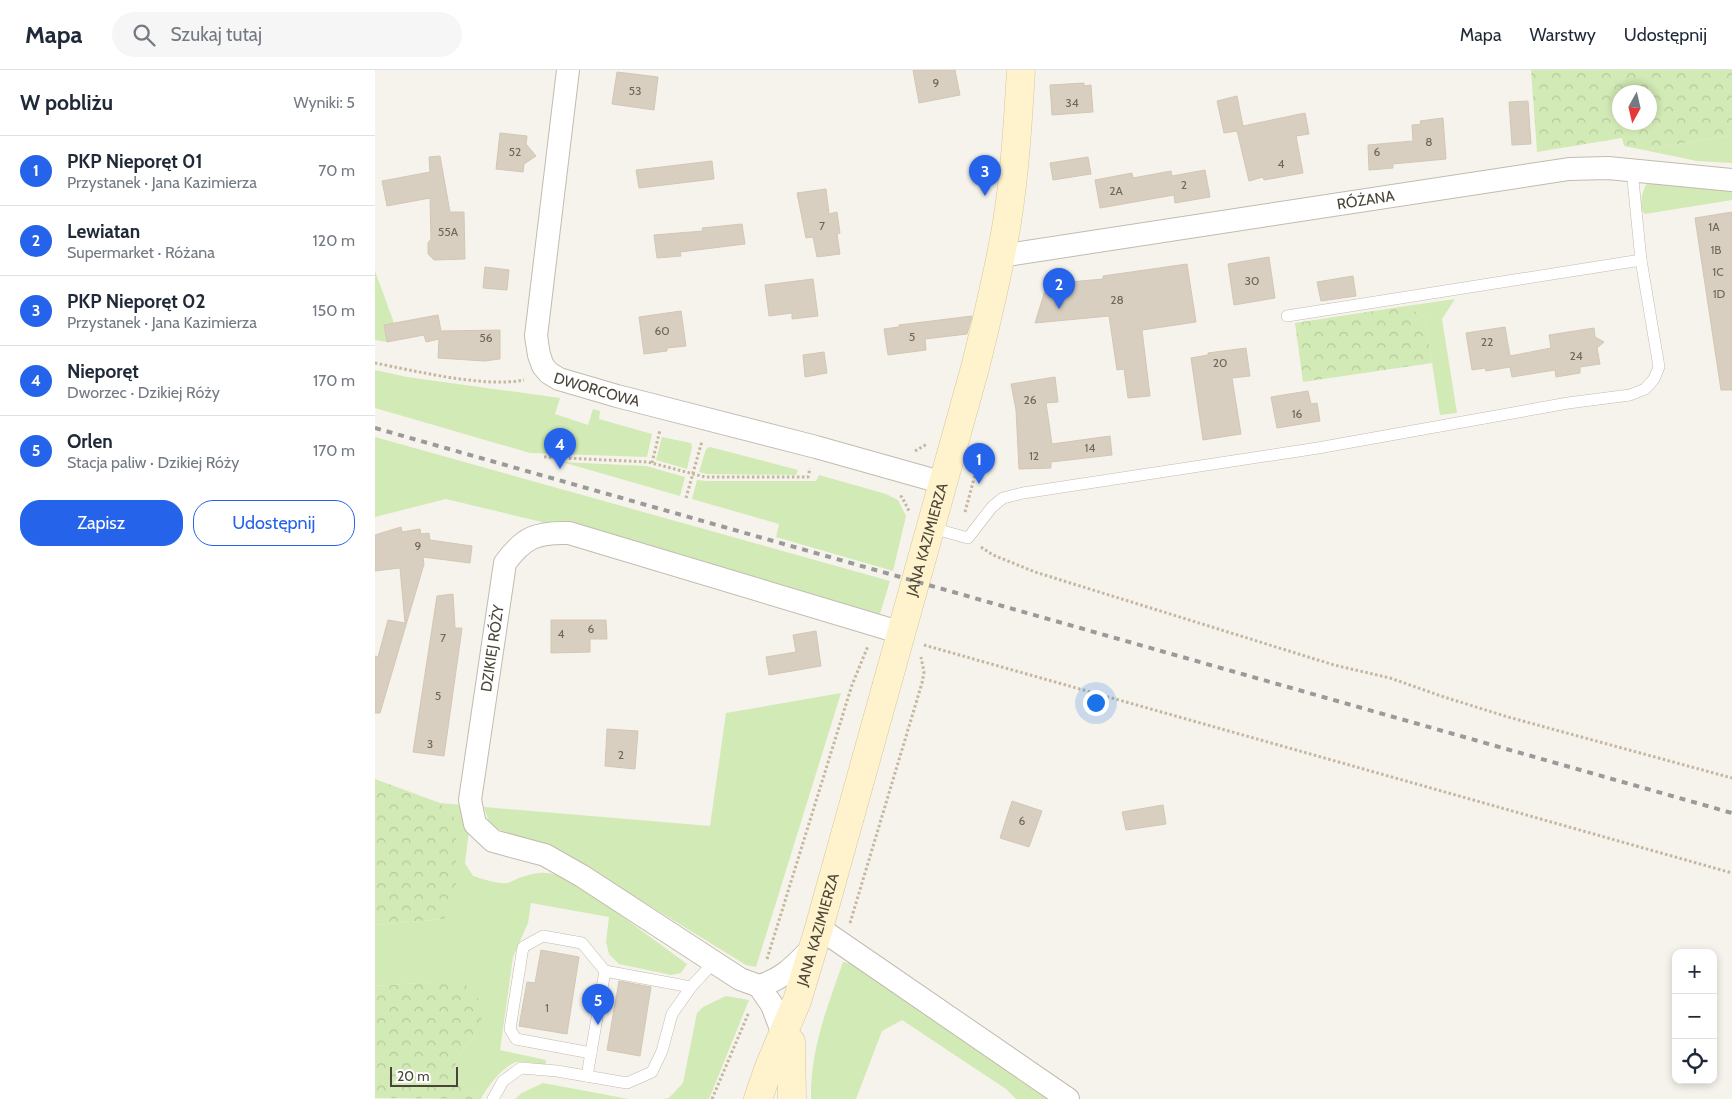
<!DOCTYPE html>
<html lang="pl">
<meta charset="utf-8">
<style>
body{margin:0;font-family:Cabin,sans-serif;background:#f6f6f7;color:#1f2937}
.controls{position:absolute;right:15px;bottom:15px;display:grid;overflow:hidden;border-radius:10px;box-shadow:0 2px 8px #0003}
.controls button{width:45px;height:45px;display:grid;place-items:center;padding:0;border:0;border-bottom:1px solid #e0e1e3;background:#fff;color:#1f2937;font:25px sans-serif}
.compass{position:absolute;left:1237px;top:15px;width:45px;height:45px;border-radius:50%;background:#fff;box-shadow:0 2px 8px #0003;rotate:188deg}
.scale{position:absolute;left:15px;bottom:12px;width:68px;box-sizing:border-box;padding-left:5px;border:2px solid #4b4439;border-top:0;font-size:14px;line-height:18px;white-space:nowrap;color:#4b4439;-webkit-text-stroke:4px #fff;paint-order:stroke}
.you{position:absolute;left:720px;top:632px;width:18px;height:18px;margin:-12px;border:4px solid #fff;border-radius:50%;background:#1a73e8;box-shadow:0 0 0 8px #1a73e833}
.badge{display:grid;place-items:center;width:32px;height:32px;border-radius:50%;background:#2563eb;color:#fff;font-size:16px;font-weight:700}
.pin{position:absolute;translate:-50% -41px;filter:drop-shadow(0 1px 2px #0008)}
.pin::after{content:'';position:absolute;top:26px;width:18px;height:15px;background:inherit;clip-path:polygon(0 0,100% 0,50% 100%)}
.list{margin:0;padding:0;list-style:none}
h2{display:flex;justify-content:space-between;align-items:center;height:65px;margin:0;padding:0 20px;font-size:21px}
h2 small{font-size:16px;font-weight:400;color:#747a83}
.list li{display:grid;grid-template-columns:32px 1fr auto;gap:15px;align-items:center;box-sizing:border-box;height:70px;padding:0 20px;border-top:1px solid #e0e1e3}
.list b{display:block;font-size:19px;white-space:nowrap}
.list p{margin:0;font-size:16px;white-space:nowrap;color:#747a83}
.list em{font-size:16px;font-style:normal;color:#747a83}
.actions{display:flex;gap:10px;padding:15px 20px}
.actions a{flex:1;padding:11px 0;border:1px solid #2563eb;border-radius:20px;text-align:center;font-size:18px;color:#2563eb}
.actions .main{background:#2563eb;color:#fff}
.icon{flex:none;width:28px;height:28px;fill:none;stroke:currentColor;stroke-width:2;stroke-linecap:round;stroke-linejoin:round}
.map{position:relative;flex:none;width:1357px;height:1029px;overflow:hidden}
header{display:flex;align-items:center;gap:30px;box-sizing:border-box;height:70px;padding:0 25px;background:#fff;border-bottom:1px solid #e0e1e3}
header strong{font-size:24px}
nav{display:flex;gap:28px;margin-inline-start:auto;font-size:18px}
.search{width:350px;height:45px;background:#f6f6f7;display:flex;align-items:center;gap:12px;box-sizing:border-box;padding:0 18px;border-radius:28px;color:#747a83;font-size:19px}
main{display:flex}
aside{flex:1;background:#fff}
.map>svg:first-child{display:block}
</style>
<header>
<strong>Mapa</strong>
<div class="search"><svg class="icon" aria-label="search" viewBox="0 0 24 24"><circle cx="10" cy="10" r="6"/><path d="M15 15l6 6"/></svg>Szukaj tutaj</div>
<nav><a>Mapa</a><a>Warstwy</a><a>Udostępnij</a></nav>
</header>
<main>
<aside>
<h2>W pobliżu<small>Wyniki: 5</small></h2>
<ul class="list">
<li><span class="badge">1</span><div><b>PKP Nieporęt 01</b><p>Przystanek · Jana Kazimierza</p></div><em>70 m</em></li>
<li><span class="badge">2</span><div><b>Lewiatan</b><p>Supermarket · Różana</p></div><em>120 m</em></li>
<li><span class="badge">3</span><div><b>PKP Nieporęt 02</b><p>Przystanek · Jana Kazimierza</p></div><em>150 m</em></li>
<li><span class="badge">4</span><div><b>Nieporęt</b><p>Dworzec · Dzikiej Róży</p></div><em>170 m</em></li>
<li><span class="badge">5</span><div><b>Orlen</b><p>Stacja paliw · Dzikiej Róży</p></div><em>170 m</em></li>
</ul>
<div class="actions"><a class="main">Zapisz</a><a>Udostępnij</a></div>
</aside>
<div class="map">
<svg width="1357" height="1029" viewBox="0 0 1357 1029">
<defs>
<pattern id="forest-crowns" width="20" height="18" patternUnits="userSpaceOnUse" patternTransform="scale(1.25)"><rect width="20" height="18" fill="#d2eab5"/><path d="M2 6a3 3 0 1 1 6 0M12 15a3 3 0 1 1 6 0" fill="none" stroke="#b6ca9c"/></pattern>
</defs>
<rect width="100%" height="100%" fill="#f6f3ec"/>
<!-- green -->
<g fill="#d2eab5">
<polygon points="1357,65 1357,93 1322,91 1269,80"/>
<path d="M1284 110 1357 120V130L1270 144 1266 140C1266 129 1267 122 1272 113Z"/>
<polygon points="0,201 19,253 9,255 12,272 0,270"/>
<polygon points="1080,229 1067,249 1082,343 1065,345 1050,247 1031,236"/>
<polygon points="0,300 32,307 185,328 180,344 213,355 218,339 225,341 224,349 277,364 272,387 155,383 0,338"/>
<polygon points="0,367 515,511 504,547 171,453 71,429 0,447"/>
<polygon points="287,367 316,373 317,377 312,399 281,390"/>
<polygon points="335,377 423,400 421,405 332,404 324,402 331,379"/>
<polygon points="187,392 271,396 310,407 305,426"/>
<polygon points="444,405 511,424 523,430 531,446 518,501 401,467 404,454 317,429 322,410 332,411 441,411"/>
<polygon points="466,623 381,897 371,895 186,781 142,768 115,755 109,737 335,756 351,643"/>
<path d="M65 733 88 735 94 761 90 793 98 806C108 809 121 814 132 813 137 812 142 808 147 807 169 799 178 803 199 811L312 894 306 903 296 905 244 894 234 884 231 872 234 847 156 833 153 853 138 887 125 980 171 990V995C162 994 151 991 142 992 130 994 111 1018 106 1029H101L100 1025 86 1013 80 990 100 965 56 912 0 916V855L69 849 81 749Z"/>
<path d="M468 892 483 895 677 1029H641L631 1019 527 950 507 961 481 1029H436C435 980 452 938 468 892Z"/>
<polygon points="351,926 374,930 334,1029 288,1029 294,1028 308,1013 322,943 328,937"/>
<polygon points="168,1013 254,1029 140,1029 147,1023"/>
</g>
<!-- forest -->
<g fill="url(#forest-crowns)" fill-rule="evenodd">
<path d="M1156 0H1357V65L1269 80 1249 76 1247 68 1162 82ZM1244 22H1274V52H1244Z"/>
<polygon points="1031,236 1050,247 1057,293 928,312 920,253"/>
<polygon points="0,709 65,733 81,749 81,831 69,849 0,855"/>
<polygon points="56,912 91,915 111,938 100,965 80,990 86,1013 100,1025 101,1029 0,1028 0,916"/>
</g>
<!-- building -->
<g fill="#d8cfc1" stroke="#d3c7b4">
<polygon points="538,0 580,0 585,25 544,33"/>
<polygon points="242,2 283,7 279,40 237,34"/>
<polygon points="709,13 709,16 716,15 718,42 677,45 675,15"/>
<polygon points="862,26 868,56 930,43 934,64 921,66 928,103 889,110 888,107 874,111 862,61 849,63 842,31"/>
<polygon points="1153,31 1156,74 1137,75 1134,32"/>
<polygon points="1068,48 1071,89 1018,94 1018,98 994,100 993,75 1038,71 1037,55 1046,54 1045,51"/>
<polygon points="125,63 152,66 151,74 161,86 149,94 148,102 121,99"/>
<polygon points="65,86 75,142 89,142 90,189 59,190 53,184 53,173 56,169 55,128 12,136 7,111 55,102 54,87"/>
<polygon points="713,87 716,104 678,110 675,93"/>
<polygon points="337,91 339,109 264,118 261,100"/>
<polygon points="830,100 835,127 800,133 799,125 725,138 720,110 757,103 758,108 796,101 797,106"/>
<polygon points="451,119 454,144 462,142 465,163 462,164 465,184 442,187 438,167 431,168 422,123"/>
<polygon points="1357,142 1357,320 1346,320 1320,148"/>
<polygon points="367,154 370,174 305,182 306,186 282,188 279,165 328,161 327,158"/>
<polygon points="894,187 900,228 859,235 853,194"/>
<polygon points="812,194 821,252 767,260 775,326 753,328 749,299 742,300 734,246 660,253 672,214 728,209 728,206"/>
<polygon points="110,197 134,200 132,220 108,218"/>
<polygon points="978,206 981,226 946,231 942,212"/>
<polygon points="438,209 443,246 417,249 417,243 394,246 390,215"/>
<polygon points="306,241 311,276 292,278 292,281 269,284 264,247"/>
<polygon points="63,245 66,261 125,260 125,289 109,291 63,288 64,269 51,272 49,265 12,272 9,255"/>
<polygon points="597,246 592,264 550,269 551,280 513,285 509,259 524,257 524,255"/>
<polygon points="1130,257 1135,286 1176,278 1174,265 1219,258 1220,267 1229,272 1222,278 1225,294 1205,297 1205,303 1181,307 1180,300 1137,307 1135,297 1111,301 1110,298 1097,300 1091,263"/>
<polygon points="871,278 875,306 857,308 866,364 828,370 816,288 833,285 833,283"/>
<polygon points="449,282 452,303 430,307 428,285"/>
<polygon points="680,307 683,332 671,333 677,374 735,366 737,385 676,392 676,398 644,399 641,340 636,314"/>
<polygon points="933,321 936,334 942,333 945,351 902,358 896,327"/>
<polygon points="26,457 27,462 45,459 46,464 54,463 55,470 97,476 95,493 48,487 49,494 5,643 0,643 0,586 3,587 13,550 30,553 25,498 0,501 0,465"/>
<polygon points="78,524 80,558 87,558 69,686 38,682 62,526"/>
<polygon points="176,550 231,550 232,569 215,569 215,582 176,583"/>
<polygon points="441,561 446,596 394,605 391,587 421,582 418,565"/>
<polygon points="232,659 263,661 260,699 230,696"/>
<polygon points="637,731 667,741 654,777 625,768"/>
<polygon points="788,735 791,754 751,760 747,742"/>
<polygon points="166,880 204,887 192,964 144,956 152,912 160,913"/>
<polygon points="244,911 276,917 265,986 232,980"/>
</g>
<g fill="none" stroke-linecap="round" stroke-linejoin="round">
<!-- service casing -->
<g stroke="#c2bbae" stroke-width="12">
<g id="service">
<polyline points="912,246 1266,190"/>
<polyline points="557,458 593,468 617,437 628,428 648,423 943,378 1193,333 1255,325 1270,319 1279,309 1284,297 1266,190 1257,100"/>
<polyline points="216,983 141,969 135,959 148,877 168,866 207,873 230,901 316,917"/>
<polyline points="212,1006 230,901"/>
<polyline points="118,1029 128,1011 146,998 182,1001 252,1013 277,1002 287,981 297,944 316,917 339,892"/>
</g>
</g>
<!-- minor casing -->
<g stroke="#c2bbae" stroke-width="24">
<g id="minor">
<path id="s1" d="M193 0 161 266 164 285 168 296 174 303 184 309 242 326 441 377 569 413"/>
<path id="s2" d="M625 186 1194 99 1233 98 1357 110"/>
<polyline points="444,858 693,1029"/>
<path d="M384 916C409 909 421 894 439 876"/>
<path id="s3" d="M408 964 397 935 384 916 365 909 207 806 170 785 118 771 100 754 95 730 130 493C149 467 162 462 194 463L527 563"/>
</g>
</g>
<!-- secondary casing -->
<g stroke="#d6c79b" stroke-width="29">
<g id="secondary">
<polyline points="416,972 417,1029"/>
<path id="s4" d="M383 1029 394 997 422 931 444 858 600 298C612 250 624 201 632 152 640 102 643 51 646 0"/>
</g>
</g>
<!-- path -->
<g stroke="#c4b79f" stroke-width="3" stroke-dasharray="2.5 2.5" stroke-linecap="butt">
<path d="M0 293C42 301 108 318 149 310"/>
<polyline points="540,381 552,374"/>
<polyline points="169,387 273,392 330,407 433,407 435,398"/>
<polyline points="277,393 285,360"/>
<polyline points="525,426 527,427 534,441"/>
<polyline points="311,428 327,371"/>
<polyline points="590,442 604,390 604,382"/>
<polyline points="606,477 618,485 660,502 959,595 1015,608 1069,627 1133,647 1357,708"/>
<polyline points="549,575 1357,803"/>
<polyline points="475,853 547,613 549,602 546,587"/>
<polyline points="392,889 477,615 493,576"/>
<polyline points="337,1029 374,942"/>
</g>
<!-- service -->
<use href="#service" stroke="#fff" stroke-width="11"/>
<!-- minor -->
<use href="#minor" stroke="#fff" stroke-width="22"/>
<!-- secondary -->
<use href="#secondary" stroke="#fff3cd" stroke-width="28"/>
<!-- rail -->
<polyline stroke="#9a9a9a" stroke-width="4" stroke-dasharray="6 6" stroke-linecap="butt" points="0,358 1357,743"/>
</g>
<g text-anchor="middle" stroke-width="5" stroke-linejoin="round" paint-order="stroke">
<!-- number labels -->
<g font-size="12" fill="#6e675b">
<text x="561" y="17">9</text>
<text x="260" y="25">53</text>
<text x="697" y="37">34</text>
<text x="1054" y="76">8</text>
<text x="140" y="86">52</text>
<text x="1002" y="86">6</text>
<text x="906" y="98">4</text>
<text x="809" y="119">2</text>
<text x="741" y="125">2A</text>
<text x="447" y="160">7</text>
<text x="1339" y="161">1A</text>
<text x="73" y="166">55A</text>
<text x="1341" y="184">1B</text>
<text x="1343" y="206">1C</text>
<text x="877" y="215">30</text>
<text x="1344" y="228">1D</text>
<text x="742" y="234">28</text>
<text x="287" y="265">60</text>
<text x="537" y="271">5</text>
<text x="111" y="272">56</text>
<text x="1112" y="276">22</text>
<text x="1201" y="290">24</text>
<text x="845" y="297">20</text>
<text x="655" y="334">26</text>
<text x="922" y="348">16</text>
<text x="715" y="382">14</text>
<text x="659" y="390">12</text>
<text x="43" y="480">9</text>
<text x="216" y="563">6</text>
<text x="186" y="568">4</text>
<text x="68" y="572">7</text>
<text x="63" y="630">5</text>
<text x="55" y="678">3</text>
<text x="246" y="689">2</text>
<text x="647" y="755">6</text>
<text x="172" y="942">1</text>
</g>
<!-- street labels -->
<g font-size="15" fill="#4b4439" stroke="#fff">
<text dy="5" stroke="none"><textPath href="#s2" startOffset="370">RÓŻANA</textPath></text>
<text dy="5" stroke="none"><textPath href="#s1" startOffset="359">DWORCOWA</textPath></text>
<text dy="5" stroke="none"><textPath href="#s4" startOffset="585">JANA KAZIMIERZA</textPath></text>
<text dy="5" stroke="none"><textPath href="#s3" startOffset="562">DZIKIEJ RÓŻY</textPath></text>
<text dy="5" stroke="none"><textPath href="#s4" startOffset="180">JANA KAZIMIERZA</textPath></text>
</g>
</g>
</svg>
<div class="controls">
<button>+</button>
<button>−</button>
<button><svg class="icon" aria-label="locate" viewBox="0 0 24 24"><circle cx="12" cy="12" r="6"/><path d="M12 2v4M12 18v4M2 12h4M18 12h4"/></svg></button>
</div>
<svg class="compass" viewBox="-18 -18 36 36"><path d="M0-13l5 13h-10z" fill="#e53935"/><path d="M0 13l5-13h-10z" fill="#747a83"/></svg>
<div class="scale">20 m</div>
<div class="you"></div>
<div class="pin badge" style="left:604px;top:414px">1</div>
<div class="pin badge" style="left:684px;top:239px">2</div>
<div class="pin badge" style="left:610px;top:126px">3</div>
<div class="pin badge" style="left:185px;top:399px">4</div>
<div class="pin badge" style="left:223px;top:955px">5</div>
</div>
</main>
